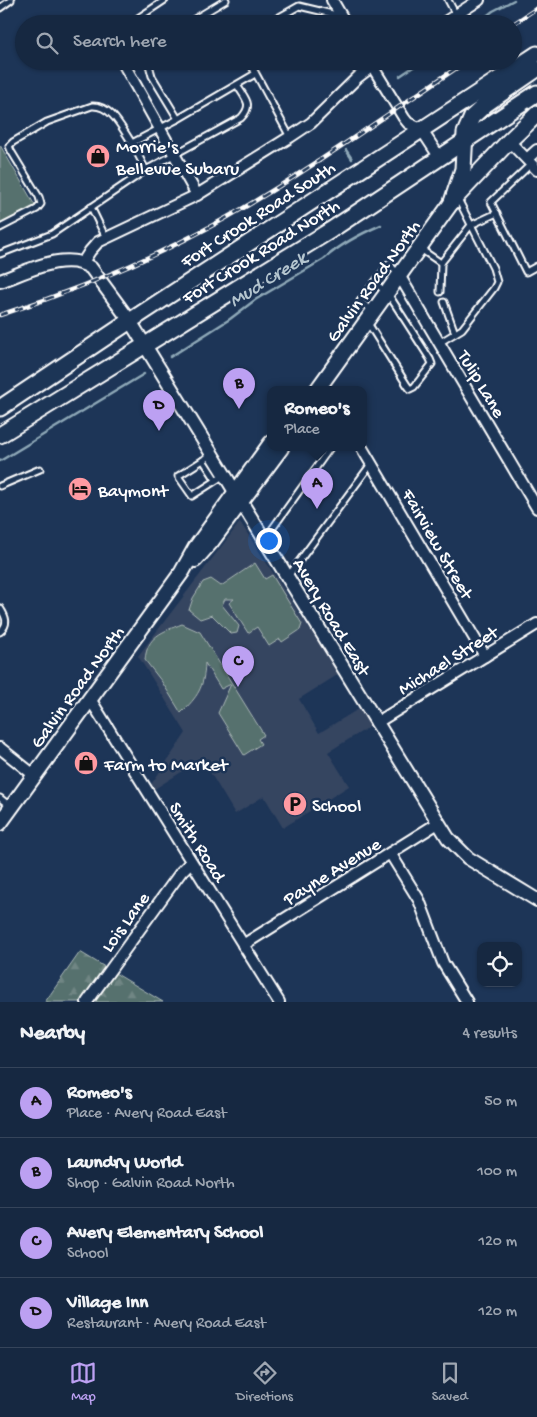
<!DOCTYPE html>
<meta charset="utf-8">
<style>
body{margin:0;font-family:"Gochi Hand",sans-serif;background:#1f3048;color:#f1f3f6}
.controls{position:absolute;right:15px;bottom:15px;display:grid;overflow:hidden;border-radius:10px;box-shadow:0 1px 4px #0004}
.controls button{width:45px;height:45px;display:grid;place-items:center;padding:0;border:0;border-bottom:1px solid #35445a;background:#162841;color:#f1f3f6;font:25px sans-serif}
.you{position:absolute;left:268px;top:540px;width:18px;height:18px;margin:-12px;border:4px solid #fff;border-radius:50%;background:#1a73e8;box-shadow:0 0 0 8px #1a73e833}
.badge{display:grid;place-items:center;width:32px;height:32px;border-radius:50%;background:#bca0f2;color:#111;font-size:16px;font-weight:700}
.pin{position:absolute;translate:-50% -41px;filter:drop-shadow(0 1px 2px #0008)}
.pin::after{content:'';position:absolute;top:26px;width:18px;height:15px;background:inherit;clip-path:polygon(0 0,100% 0,50% 100%)}
.popup{position:absolute;left:267px;top:386px;width:100px;height:65px;box-sizing:border-box;display:grid;place-content:center;border-radius:10px;background:#162841;filter:drop-shadow(0 1px 4px #0005);font-size:16px;white-space:nowrap;color:#9ea6b1}
.popup b{font-size:19px;color:#f1f3f6}
.popup::after{content:'';position:absolute;left:50%;top:100%;margin-left:-10px;border:10px solid transparent;border-top-color:#162841}
.list{margin:0;padding:0;list-style:none}
h2{display:flex;justify-content:space-between;align-items:center;height:65px;margin:0;padding:0 20px;font-size:21px}
h2 small{font-size:16px;font-weight:400;color:#9ea6b1}
.list li{display:grid;grid-template-columns:32px 1fr auto;gap:15px;align-items:center;box-sizing:border-box;height:70px;padding:0 20px;border-top:1px solid #35445a}
.list b{display:block;font-size:19px;white-space:nowrap}
.list p{margin:0;font-size:16px;white-space:nowrap;color:#9ea6b1}
.list em{font-size:16px;font-style:normal;color:#9ea6b1}
.icon{flex:none;width:28px;height:28px;fill:none;stroke:currentColor;stroke-width:2;stroke-linecap:round;stroke-linejoin:round}
.map{position:relative;flex:none;width:537px;height:1002px;overflow:hidden}
.search{position:absolute;background:#162841;box-shadow:0 1px 4px #0004;left:15px;right:15px;top:15px;height:55px;display:flex;align-items:center;gap:12px;box-sizing:border-box;padding:0 18px;border-radius:28px;color:#9ea6b1;font-size:19px}
.sheet{height:345px;background:#162841}
nav{display:flex;justify-content:space-around;align-items:center;box-sizing:border-box;height:70px;border-top:1px solid #35445a;background:#162841;font-size:14px;color:#9ea6b1}
nav a{display:grid;justify-items:center;gap:2px}
nav .on{color:#bca0f2}
.map>svg:first-child{display:block}
</style>
<div class="map">
<svg width="537" height="1002" viewBox="0 0 537 1002">
<defs>
<pattern id="forest-firs" width="22" height="20" patternUnits="userSpaceOnUse" patternTransform="scale(1.25)"><rect width="22" height="20" fill="#57716e"/><path d="M5 1l3.5 6h-7zM16 11l3.5 6h-7z" fill="#708684"/></pattern>
</defs>
<rect width="100%" height="100%" fill="#1d3557"/>
<filter id="ink" filterUnits="userSpaceOnUse"><feTurbulence type="fractalNoise" baseFrequency=".02" numOctaves="2"/><feDisplacementMap in="SourceGraphic" scale="10" xChannelSelector="R" yChannelSelector="G"/><feConvolveMatrix kernelMatrix="1 2 1 2 8 2 1 2 1" color-interpolation-filters="sRGB"/></filter>
<g filter="url(#ink)">
<!-- built -->
<polygon fill="#344460" points="240,522 339,674 299,699 319,733 360,708 371,726 328,752 349,786 283,828 264,796 235,814 202,759 153,790 150,786 186,733 138,656"/>
<!-- green -->
<g fill="#57716e" stroke="#abb8b6">
<polygon points="0,145 37,209 0,231"/>
<polygon points="255,563 265,579 272,575 302,624 300,630 282,642 280,639 269,646 257,627 248,633 229,603 234,599 225,599 222,605 239,626 237,633 231,634 212,615 200,619 189,610 193,598 203,582 211,579 221,586"/>
<path d="M182 624 200 632 264 735 258 739 261 744 244 755 218 713 231 684 221 689 205 663C204 688 198 696 181 713L162 682 145 660C147 636 162 632 182 624Z"/>
</g>
<!-- forest -->
<polygon fill="url(#forest-firs)" stroke="#abb8b6" points="80,952 163,1002 45,1002"/>
<g fill="none" stroke-linecap="round" stroke-linejoin="round">
<!-- stream -->
<g stroke="#8fa9b8" stroke-width="2.5">
<polyline points="476,24 493,11 514,0"/>
<polyline points="400,76 422,61"/>
<polyline points="346,150 352,159"/>
<path d="M170 357 230 319 255 300 324 259C341 244 360 234 381 225"/>
<polyline points="0,461 144,374"/>
</g>
<!-- service casing -->
<g stroke="#fff" stroke-width="9">
<g id="service">
<polyline points="448,0 456,15"/>
<polyline points="0,8 11,0"/>
<polyline points="140,24 138,18 165,0"/>
<polyline points="186,24 226,0"/>
<polyline points="267,24 299,6 341,16"/>
<polyline points="148,61 152,76 178,119"/>
<polyline points="249,61 290,137"/>
<polyline points="531,164 491,202 526,272 537,266"/>
<path d="M146 170 241 118C254 104 245 99 237 85"/>
<polyline points="91,207 106,238"/>
<path d="M0 228 37 209 41 204 39 197 11 151 9 146 13 142 47 122 92 106C112 105 122 129 132 143"/>
<polyline points="419,248 441,263 471,225 497,213"/>
<polyline points="0,254 52,234 146,170 132,143 178,119 255,74"/>
<polyline points="440,292 441,263"/>
<polyline points="444,302 455,333"/>
<polyline points="373,311 360,301 389,264 399,275"/>
<polyline points="368,323 407,385 410,389 414,387 432,364 430,359 387,292 374,283"/>
<polyline points="439,343 462,329 494,288 497,282 493,268 457,197"/>
<polyline points="211,455 178,476 192,496 223,476"/>
<polyline points="203,460 216,480"/>
<polyline points="0,486 40,469"/>
<polyline points="265,539 330,448"/>
<polyline points="289,575 371,464"/>
<path d="M0 608C6 617 9 624 0 632"/>
<polyline points="0,798 11,807"/>
</g>
</g>
<!-- minor casing -->
<g stroke="#fff" stroke-width="14">
<g id="minor">
<polyline points="332,0 346,24"/>
<polyline points="442,24 479,0"/>
<polyline points="122,61 197,195"/>
<polyline points="369,61 404,118 408,123 421,129 440,158"/>
<polyline points="509,141 537,170"/>
<polyline points="527,159 537,150"/>
<polyline points="83,262 90,251 98,242 197,195 290,137 311,123 358,77 379,61"/>
<polyline points="399,275 537,508"/>
<polyline points="362,448 485,656"/>
<polyline points="90,699 279,1002"/>
<polyline points="376,723 537,624"/>
<polyline points="0,748 34,775"/>
<polyline points="390,853 419,900 443,963 467,1002"/>
<polyline points="243,945 438,823"/>
<polyline points="87,1002 181,872 191,862"/>
</g>
</g>
<!-- tertiary casing -->
<g stroke="#fff" stroke-width="16">
<path id="tertiary" d="M0 281C26 272 66 250 91 268L130 321 448 838 468 858 537 900"/>
</g>
<!-- secondary casing -->
<g stroke="#fff" stroke-width="18">
<g id="secondary">
<polyline points="317,390 452,202"/>
<polyline points="195,560 211,542 281,448"/>
<polyline points="0,823 182,572 196,547 271,443"/>
</g>
</g>
<!-- primary casing -->
<g stroke="#fff" stroke-width="19">
<g id="primary">
<polyline points="458,195 509,141 537,114"/>
<polyline points="452,202 463,169 465,133 472,117 486,104 537,69"/>
<polyline points="0,408 130,321 537,54"/>
<polyline points="0,435 331,230 537,93"/>
</g>
</g>
<!-- service -->
<use href="#service" stroke="#1d3557" stroke-width="5"/>
<!-- minor -->
<use href="#minor" stroke="#1d3557" stroke-width="10"/>
<!-- tertiary -->
<use href="#tertiary" stroke="#1d3557" stroke-width="12"/>
<!-- secondary -->
<use href="#secondary" stroke="#1d3557" stroke-width="14"/>
<!-- primary -->
<use href="#primary" stroke="#1d3557" stroke-width="15"/>
<!-- rail casing -->
<g stroke="#fff" stroke-width="4.5">
<g id="rail">
<polyline points="513,24 537,8"/>
<path d="M0 315C78 290 154 258 226 218 309 171 387 114 467 61"/>
</g>
</g>
<!-- rail -->
<use href="#rail" stroke="#1d3557" stroke-width="2.5" stroke-dasharray="8" stroke-linecap="butt"/>
</g>
</g>
<!-- icons -->
<defs>
<g id="shop-disc" transform="scale(1.25)"><circle r="9.5" fill="#ff9aa2" stroke="#1d3557"/><path d="M-5-2.5h2.3a2.7 3.5 0 0 1 5.4 0H5L5.5 6h-11ZM-1.5-2.5h3a1.5 2.3 0 0 0-3 0Z" fill="#111"/></g>
<g id="hotel-disc" transform="scale(1.25)"><circle r="9.5" fill="#ff9aa2" stroke="#1d3557"/><path d="M-6-4.5h1.5V1H6V5H4.5V3h-9V5H-6ZM-4 0a1.8 1.8 0 1 1 3.6 0ZM.5 0V-2.5h3Q6-2.5 6 0Z" fill="#111"/></g>
<g id="parking-disc" transform="scale(1.25)"><circle r="9.5" fill="#ff9aa2" stroke="#1d3557"/><path d="M-3.5-5.5H1a3.5 3.5 0 0 1 0 7H-1V5.5H-3.5ZM-1-3.4V-.6H.8a1.4 1.4 0 0 0 0-2.8Z" fill="#111"/></g>
</defs>
<g fill-rule="evenodd">
<use href="#shop-disc" x="98" y="156"/>
<use href="#hotel-disc" x="80" y="489"/>
<use href="#shop-disc" x="86" y="763"/>
<use href="#parking-disc" x="295" y="804"/>
</g>
<g text-anchor="middle" stroke-width="5" stroke-linejoin="round" paint-order="stroke">
<!-- poi labels -->
<g font-size="19" fill="#fff" stroke="#1d3557" text-anchor="start">
<text x="116" y="152">Morrie's<tspan x="116" dy="22">Bellevue Subaru</tspan></text>
<text x="98" y="496">Baymont</text>
<text x="104" y="770">Farm to Market</text>
<text x="312" y="811">School</text>
</g>
<!-- street labels -->
<g font-size="19" fill="#fff" stroke="#1d3557">
<text transform="translate(257 213) rotate(-33)" y="7">Fort Crook Road South</text>
<text transform="translate(260 250) rotate(-32)" y="7">Fort Crook Road North</text>
<text transform="translate(372 280) rotate(-54)" y="7">Galvin Road North</text>
<text transform="translate(483 383) rotate(59)" y="7">Tulip Lane</text>
<text transform="translate(439 543) rotate(60)" y="7">Fairview Street</text>
<text transform="translate(333 616) rotate(59)" y="7">Avery Road East</text>
<text transform="translate(447 659) rotate(-32)" y="7">Michael Street</text>
<text transform="translate(76 686) rotate(-54)" y="7">Galvin Road North</text>
<text transform="translate(199 841) rotate(58)" y="7">Smith Road</text>
<text transform="translate(331 870) rotate(-32)" y="7">Payne Avenue</text>
<text transform="translate(124 921) rotate(-54)" y="7">Lois Lane</text>
</g>
<!-- water labels -->
<g font-size="20" font-style="italic" fill="#b4c5cf" stroke="#1d3557">
<text transform="translate(267 278) rotate(-32)" y="7">Mud Creek</text>
</g>
</g>
</svg>
<div class="controls">
<button><svg class="icon" aria-label="locate" viewBox="0 0 24 24"><circle cx="12" cy="12" r="6"/><path d="M12 2v4M12 18v4M2 12h4M18 12h4"/></svg></button>
</div>
<div class="you"></div>
<div class="pin badge" style="left:317px;top:509px">A</div>
<div class="popup"><b>Romeo's</b>Place</div>
<div class="pin badge" style="left:239px;top:409px">B</div>
<div class="pin badge" style="left:238px;top:687px">C</div>
<div class="pin badge" style="left:159px;top:431px">D</div>
<div class="search"><svg class="icon" aria-label="search" viewBox="0 0 24 24"><circle cx="10" cy="10" r="6"/><path d="M15 15l6 6"/></svg>Search here</div>
</div>
<section class="sheet">
<h2>Nearby<small>4 results</small></h2>
<ul class="list">
<li><span class="badge">A</span><div><b>Romeo's</b><p>Place · Avery Road East</p></div><em>50 m</em></li>
<li><span class="badge">B</span><div><b>Laundry World</b><p>Shop · Galvin Road North</p></div><em>100 m</em></li>
<li><span class="badge">C</span><div><b>Avery Elementary School</b><p>School</p></div><em>120 m</em></li>
<li><span class="badge">D</span><div><b>Village Inn</b><p>Restaurant · Avery Road East</p></div><em>120 m</em></li>
</ul>
</section>
<nav>
<a class="on"><svg class="icon" aria-label="map" viewBox="0 0 24 24"><path d="M3 6l6-2 6 2 6-2v14l-6 2-6-2-6 2zM9 4v14M15 6v14"/></svg>Map</a>
<a><svg class="icon" aria-label="directions" viewBox="0 0 24 24"><path d="M12 3l9 9-9 9-9-9zM9 14v-3h6M13 9l2 2-2 2"/></svg>Directions</a>
<a><svg class="icon" aria-label="saved" viewBox="0 0 24 24"><path d="M7 4h10v16l-5-4-5 4z"/></svg>Saved</a>
</nav>
